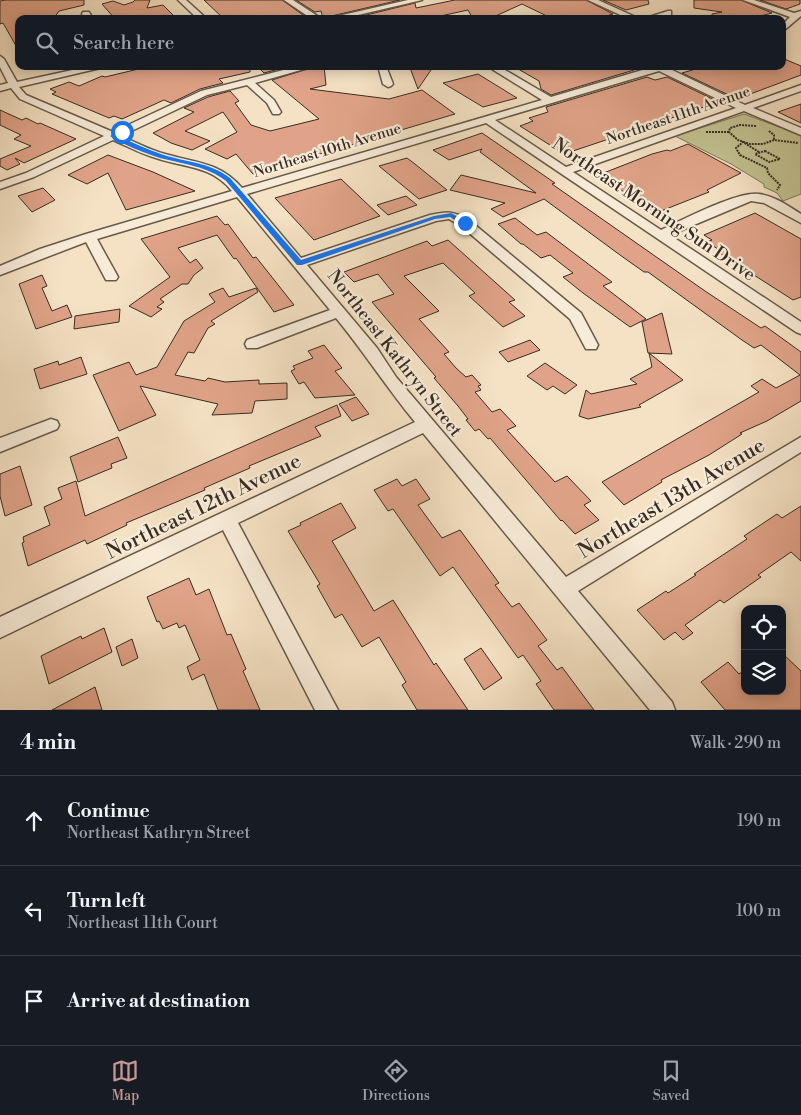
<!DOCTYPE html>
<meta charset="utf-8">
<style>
body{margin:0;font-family:"Libre Bodoni",serif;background:#242831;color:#f1f3f6}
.controls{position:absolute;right:15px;bottom:15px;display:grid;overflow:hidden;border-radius:10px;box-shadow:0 2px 12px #0003}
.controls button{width:45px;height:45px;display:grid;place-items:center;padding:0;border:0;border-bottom:1px solid #363941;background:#171b24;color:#f1f3f6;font:25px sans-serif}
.stop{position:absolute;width:15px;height:15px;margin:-11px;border:4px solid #1a73e8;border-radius:50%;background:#fff}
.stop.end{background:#1a73e8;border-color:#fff;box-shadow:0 1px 5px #0008}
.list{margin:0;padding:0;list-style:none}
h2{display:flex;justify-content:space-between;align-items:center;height:65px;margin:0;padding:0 20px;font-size:21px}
h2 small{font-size:16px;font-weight:400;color:#9ea1a6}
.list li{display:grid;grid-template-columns:32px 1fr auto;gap:15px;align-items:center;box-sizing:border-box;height:90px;padding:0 20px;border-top:1px solid #363941}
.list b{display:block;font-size:19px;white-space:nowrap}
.list p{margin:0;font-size:16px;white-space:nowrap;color:#9ea1a6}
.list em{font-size:16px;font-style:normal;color:#9ea1a6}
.icon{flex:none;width:28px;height:28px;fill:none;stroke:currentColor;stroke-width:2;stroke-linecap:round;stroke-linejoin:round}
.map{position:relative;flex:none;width:801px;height:710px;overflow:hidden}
.search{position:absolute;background:#171b24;box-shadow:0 2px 12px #0003;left:15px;right:15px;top:15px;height:55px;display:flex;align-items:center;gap:12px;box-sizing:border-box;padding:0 18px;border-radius:10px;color:#9ea1a6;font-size:19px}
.sheet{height:335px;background:#171b24}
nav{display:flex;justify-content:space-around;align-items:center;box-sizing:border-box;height:70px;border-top:1px solid #363941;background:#171b24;font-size:14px;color:#9ea1a6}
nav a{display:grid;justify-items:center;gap:2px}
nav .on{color:#c59692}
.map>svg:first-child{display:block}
</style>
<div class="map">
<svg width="801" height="710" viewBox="0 0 801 710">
<rect width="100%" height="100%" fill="#f5e2c4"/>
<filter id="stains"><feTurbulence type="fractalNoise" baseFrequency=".004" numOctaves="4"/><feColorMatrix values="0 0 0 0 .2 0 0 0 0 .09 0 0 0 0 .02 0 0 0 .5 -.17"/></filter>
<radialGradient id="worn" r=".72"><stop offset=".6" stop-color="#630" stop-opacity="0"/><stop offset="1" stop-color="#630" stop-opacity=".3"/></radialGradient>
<!-- green -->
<polygon fill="#c2c190" stroke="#7c7759" points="744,114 801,135 801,194 783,201 777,193 764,187 764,184 731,164 675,136"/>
<!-- building -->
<g fill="#e0a389" stroke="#372d22">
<polygon points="6,0 84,0 84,5 59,11 54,18 19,19 19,51 3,23 0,24 0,1"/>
<polygon points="135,0 150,0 147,8 163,5 177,19 115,19 102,4 113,1 124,5 133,2"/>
<polygon points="204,0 282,0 303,15 296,19 224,19"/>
<polygon points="296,0 400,0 323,18 321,11 315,12"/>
<polygon points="455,0 586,0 613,14 609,15 612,19 553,19 522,4 489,19 473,19 468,10 427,19 350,19 415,3 416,8"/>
<polygon points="603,0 648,0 649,4 626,10"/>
<polygon points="694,0 741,0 772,13 749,19 712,19 712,14 722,12 694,8"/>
<polygon points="760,0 800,0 800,4 786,9"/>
<polygon points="782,58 801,66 801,75 745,96 742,94 733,97 682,73 706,66 782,66"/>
<polygon points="151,66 250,66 250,72 219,79 223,83 200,89 171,103 164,100 122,119 114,116 109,118 52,94 56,92 50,89 69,82 79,86 102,76 105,77"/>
<polygon points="257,66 290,66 264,73"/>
<polygon points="317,66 324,66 326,85 310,89 389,99 422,90 455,114 253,174 236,154 227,159 205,149 237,132 223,112 185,131 210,141 192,150 171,143 153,133 194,112 184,108 208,97 230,91 239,101 235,103 251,125 270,131 319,119 272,80"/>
<polygon points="513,66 626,66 634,70 551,95 541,89 539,81"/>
<polygon points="433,67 418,89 410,68"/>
<polygon points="478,74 517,98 483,107 443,83"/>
<polygon points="647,77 655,80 667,77 719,102 564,154 520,126 533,121 529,118 548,112 546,107"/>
<polygon points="801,104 801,123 778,112"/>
<polygon points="0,110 22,120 26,118 38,124 40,123 76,139 24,163 15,158 20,164 7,170 0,166 0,159 31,146 14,139 21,135 0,125"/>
<polygon points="482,133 555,183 552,184 705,291 761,328 765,326 801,352 801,401 767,421 740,433 742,434 709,455 661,480 662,482 624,505 602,482 759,392 751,386 762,379 776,388 800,375 761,345 754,348 742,340 648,272 644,272 620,255 544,199 503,217 491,209 505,203 450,190 461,175 536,193 480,152 482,149 449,160 433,150"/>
<polygon points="688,144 741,173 707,190 709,192 656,213 615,186 612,187 596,177 603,175 601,174 652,154 667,150 670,151"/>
<polygon points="108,155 153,172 195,191 126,210 108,173 87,184 68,175"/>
<polygon points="407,158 415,164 447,190 419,199 379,166"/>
<polygon points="341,179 380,216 314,240 275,198"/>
<polygon points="43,188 55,200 32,212 18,196"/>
<polygon points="406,196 417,205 388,215 377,205"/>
<polygon points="755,213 801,239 801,297 793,300 718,252 721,251 707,242 712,240 704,235"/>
<polygon points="217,216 225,225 228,224 253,258 256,257 294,305 274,312 236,258 234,259 217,235 178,248 190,263 196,259 203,268 194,275 188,284 182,284 160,299 164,302 157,307 162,309 151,317 129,306 170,277 141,239"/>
<polygon points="515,218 537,235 546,232 612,282 603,286 646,319 630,327 583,293 563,277 573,273 550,255 541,258 523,244 521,244 498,224"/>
<polygon points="448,240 515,300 509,302 525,316 503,327 469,296 475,293 443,263 404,276 439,311 419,319 449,352 444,354 456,368 466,377 472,375 481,385 478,386 481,390 475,392 492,412 500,409 516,426 507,430 555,482 567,476 591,501 584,505 599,520 575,534 562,520 561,521 490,438 488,439 479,429 475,431 466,420 468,419 458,406 434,378 436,377 372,302 394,294 378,274 354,282 344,272 427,241 432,246"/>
<polygon points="42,275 47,286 42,288 52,311 67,305 72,317 36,329 19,284"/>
<polygon points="223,288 229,297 256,288 258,292 211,321 215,324 208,328 194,353 188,352 175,375 205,381 208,378 225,382 259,380 259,384 287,383 287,399 255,401 252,413 212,415 218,404 140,386 156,415 119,431 93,375 129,362 136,375 157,367 184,321 215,302 209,294"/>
<polygon points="120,309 119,322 74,329 75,316"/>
<polygon points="662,313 672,354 648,353 642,322"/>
<polygon points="530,340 540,350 508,362 499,352"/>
<polygon points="324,345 342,368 335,371 355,395 315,398 304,382 299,384 291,371 295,369 293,366 313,358 308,351"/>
<polygon points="649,353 683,380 639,405 641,407 588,419 579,416 586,390 591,394 637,384 630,379 652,367"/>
<polygon points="81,357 87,374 40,389 34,369 58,361 59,365"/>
<polygon points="545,363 577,385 565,394 553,386 547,390 527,376"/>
<polygon points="356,397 369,414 352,421 339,404"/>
<polygon points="337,405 341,416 315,427 321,436 249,466 250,468 204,488 205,490 126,523 127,525 87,544 85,540 28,566 22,543 24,542 23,537 50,525 44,507 62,499 58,488 76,481 85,516"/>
<polygon points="118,437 127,458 111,464 112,468 78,482 70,457"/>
<polygon points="20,466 32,505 5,516 0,496 0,474"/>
<polygon points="397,479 402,486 416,479 430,499 418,505 442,538 460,530 499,583 495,585 512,607 519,603 547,640 538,646 557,670 562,667 594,710 554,710 536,684 541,681 523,655 518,658 453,567 440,576 393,509 388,511 374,490"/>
<polygon points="341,503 356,528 332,541 374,611 393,600 434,665 436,663 468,710 417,710 402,685 406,682 379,637 362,647 342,614 335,618 317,586 320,584 288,531 301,525 300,523"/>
<polygon points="801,506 801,561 791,552 758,575 761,577 724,603 720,600 685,625 693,633 683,640 675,632 664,640 637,610 666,591 668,593 696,575 694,574 747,539 744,536 777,514 782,518"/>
<polygon points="189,578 196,595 209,589 227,635 231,634 246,669 243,671 260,710 218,710 204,674 192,680 187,667 200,660 185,625 179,628 177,623 163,629 159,621 157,622 147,597"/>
<polygon points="104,628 112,652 49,684 41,656 81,636 82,639"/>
<polygon points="132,639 138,658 122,666 116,647"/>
<polygon points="481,648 502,678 484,690 464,659"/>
<polygon points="782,653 801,671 801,710 725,710 701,682 728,662 739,674 745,670 745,691 782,691"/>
<polygon points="95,687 102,710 52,710"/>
</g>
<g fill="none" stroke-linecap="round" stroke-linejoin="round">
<!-- street casing -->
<g stroke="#665a4a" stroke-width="3">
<g id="street">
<polygon points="178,0 186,0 207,19 198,19"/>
<polygon points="284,0 293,0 322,19 312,19"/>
<polygon points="408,0 422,0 341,19 325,19"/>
<polygon points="588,0 598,0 640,19 629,19"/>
<polygon points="743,0 754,0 794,13 801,11 801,16 782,32 782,25 790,17"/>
<polygon points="668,11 671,11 671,15 656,19 643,19"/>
<polygon points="83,12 89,12 93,19 85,19 82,14"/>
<path d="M0 56 4 59 17 82 91 66H109L19 87 26 95 113 132 201 91 299 66H315L255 83 274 100 281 112 279 114H273L267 103 247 85 207 95 121 136C135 142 150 150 165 154 196 163 220 162 242 188L542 100 487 66H498L551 97 656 66H670L668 68 745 105 801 85V91L753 108 801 128V135L744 111 573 172 661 230C683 220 737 191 759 194 775 196 788 206 801 214V223L764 203 751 201 670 235 801 322V334L796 332 486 123 247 194 301 258 430 215C448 211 453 211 469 220L581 313 598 345 596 349H586L570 319 461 226 449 219 436 221 307 265 377 348 396 377 566 577 801 437V452L578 591 672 702 675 710H650L423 433 238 523 338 710H315L223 530 0 638V617L415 422C387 388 364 352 336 318L257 348H247L245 344 247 340 330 310 237 197 97 239 118 277 116 280H106L86 242 0 275V266L40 249 86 234 232 191C211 165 185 168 156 158 141 154 127 146 113 140L34 177 0 189V182L26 173 104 136 20 99 11 88 0 91V85L8 83 0 67ZM659 71 736 108 566 167 495 120Z"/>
<polygon points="378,66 386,66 393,84 391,86 388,87 383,84"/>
<polygon points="51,419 57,421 59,425 57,429 0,452 0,438"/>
</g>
</g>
<!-- path -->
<g stroke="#372d22" stroke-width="2" stroke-dasharray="2 1" stroke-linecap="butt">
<polyline points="756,126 740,125 730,128 729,132 738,140 750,144 763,144 774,140 798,143"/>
<polyline points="769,131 774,135 774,140"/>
<polyline points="706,132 729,132"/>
<polygon points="765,151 780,159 769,162 755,154"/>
<polyline points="759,152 743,142 736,148 740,155 767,168 768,173 780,185 777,190"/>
</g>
<!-- street -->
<use href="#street" fill="#f8ecd9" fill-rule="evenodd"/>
</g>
<!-- route -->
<path fill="#1a73e8" d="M120 131 124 132 118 136C132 142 146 149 161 154 184 162 210 162 230 178L301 260 434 216 451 213 469 223 463 225 450 217 435 219 302 265H297L226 181C207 166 183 164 160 158 145 153 123 145 110 136Z"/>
<g text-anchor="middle" stroke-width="4.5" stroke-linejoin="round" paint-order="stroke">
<!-- far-street labels -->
<g font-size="15" fill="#372d22" stroke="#f8ecd9">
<text transform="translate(678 115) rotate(-19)" y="5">Northeast 11th Avenue</text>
<text transform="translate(327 150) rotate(-17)" y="5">Northeast 10th Avenue</text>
</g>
<!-- street labels -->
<g font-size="18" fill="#372d22" stroke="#f8ecd9">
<text transform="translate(654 209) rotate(34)" y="6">Northeast Morning Sun Drive</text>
<text transform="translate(395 353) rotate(52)" y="6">Northeast Kathryn Street</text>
</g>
<!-- near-street labels -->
<g font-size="21" fill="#372d22" stroke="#f8ecd9">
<text transform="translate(671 498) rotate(-31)" y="7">Northeast 13th Avenue</text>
<text transform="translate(203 506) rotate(-26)" y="7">Northeast 12th Avenue</text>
</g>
</g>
<rect width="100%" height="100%" filter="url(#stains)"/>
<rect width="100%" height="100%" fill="url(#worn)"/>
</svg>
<div class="controls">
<button><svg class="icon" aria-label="locate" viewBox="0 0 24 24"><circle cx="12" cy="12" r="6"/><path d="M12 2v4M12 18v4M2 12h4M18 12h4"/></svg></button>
<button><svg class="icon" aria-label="layers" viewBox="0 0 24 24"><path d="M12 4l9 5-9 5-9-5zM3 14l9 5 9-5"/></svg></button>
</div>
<div class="stop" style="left:122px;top:132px"></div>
<div class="stop end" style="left:465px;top:223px"></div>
<div class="search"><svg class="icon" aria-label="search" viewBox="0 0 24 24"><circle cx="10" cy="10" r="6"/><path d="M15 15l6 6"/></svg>Search here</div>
</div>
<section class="sheet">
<h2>4 min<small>Walk · 290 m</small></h2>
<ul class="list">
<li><svg class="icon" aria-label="ahead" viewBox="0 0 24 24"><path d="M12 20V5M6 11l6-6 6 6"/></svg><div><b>Continue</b><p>Northeast Kathryn Street</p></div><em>190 m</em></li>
<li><svg class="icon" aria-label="left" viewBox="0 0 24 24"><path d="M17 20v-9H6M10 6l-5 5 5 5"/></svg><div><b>Turn left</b><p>Northeast 11th Court</p></div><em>100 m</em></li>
<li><svg class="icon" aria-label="arrive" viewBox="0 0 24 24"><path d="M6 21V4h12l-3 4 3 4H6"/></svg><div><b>Arrive at destination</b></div></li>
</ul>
</section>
<nav>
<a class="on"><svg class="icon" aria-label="map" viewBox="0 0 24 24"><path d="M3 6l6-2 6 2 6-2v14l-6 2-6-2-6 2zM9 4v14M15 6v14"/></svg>Map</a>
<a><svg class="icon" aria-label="directions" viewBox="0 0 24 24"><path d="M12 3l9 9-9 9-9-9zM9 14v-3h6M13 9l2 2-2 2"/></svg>Directions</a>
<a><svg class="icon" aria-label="saved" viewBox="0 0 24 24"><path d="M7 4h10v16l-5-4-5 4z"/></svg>Saved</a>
</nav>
